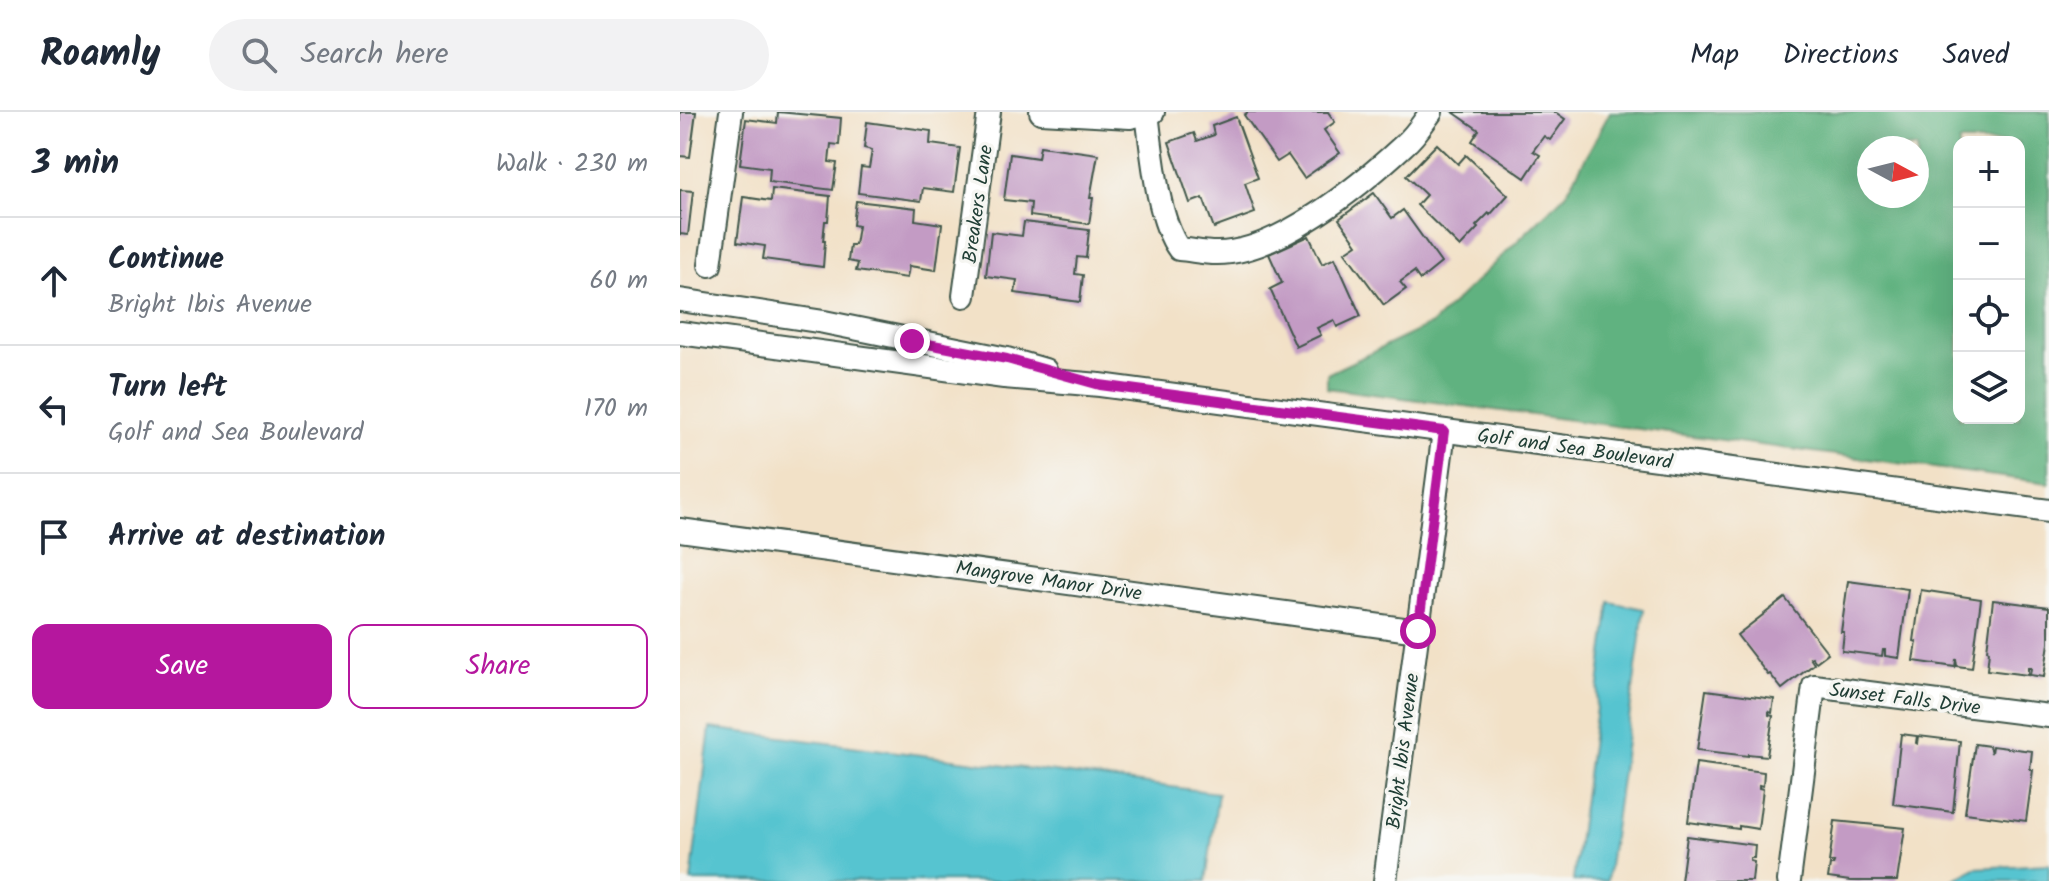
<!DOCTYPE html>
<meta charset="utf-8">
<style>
body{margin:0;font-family:Kalam,sans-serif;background:#f2f2f3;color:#1f2937}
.controls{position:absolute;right:24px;top:24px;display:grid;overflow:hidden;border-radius:16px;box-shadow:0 8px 32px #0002}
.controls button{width:72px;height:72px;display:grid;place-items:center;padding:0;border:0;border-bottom:2px solid #e0e1e3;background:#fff;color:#1f2937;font:40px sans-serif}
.compass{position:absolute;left:1177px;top:24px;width:72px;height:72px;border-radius:50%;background:#fff;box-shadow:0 8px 32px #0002;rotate:97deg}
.stop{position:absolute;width:24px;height:24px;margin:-18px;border:6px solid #b5179e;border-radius:50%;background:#fff}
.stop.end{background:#b5179e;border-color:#fff;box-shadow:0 2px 8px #0008}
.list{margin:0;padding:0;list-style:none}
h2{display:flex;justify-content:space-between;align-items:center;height:104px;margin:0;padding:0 32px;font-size:34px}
h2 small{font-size:26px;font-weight:400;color:#747a83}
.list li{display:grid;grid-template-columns:52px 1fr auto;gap:24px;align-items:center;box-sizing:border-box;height:128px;padding:0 32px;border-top:2px solid #e0e1e3}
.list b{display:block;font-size:30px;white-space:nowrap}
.list p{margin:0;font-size:26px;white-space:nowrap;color:#747a83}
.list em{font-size:26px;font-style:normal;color:#747a83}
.actions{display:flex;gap:16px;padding:24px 32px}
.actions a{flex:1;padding:18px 0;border:2px solid #b5179e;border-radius:16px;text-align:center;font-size:28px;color:#b5179e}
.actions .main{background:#b5179e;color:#fff}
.icon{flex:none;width:44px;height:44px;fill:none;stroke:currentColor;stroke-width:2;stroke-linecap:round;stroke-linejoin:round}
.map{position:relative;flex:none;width:1369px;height:769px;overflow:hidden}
header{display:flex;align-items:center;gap:48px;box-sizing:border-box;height:112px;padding:0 40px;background:#fff;border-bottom:2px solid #e0e1e3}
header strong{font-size:38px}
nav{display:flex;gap:44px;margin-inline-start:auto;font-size:28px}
.search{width:560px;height:72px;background:#f2f2f3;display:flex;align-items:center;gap:20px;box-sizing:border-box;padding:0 28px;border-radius:44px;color:#747a83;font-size:30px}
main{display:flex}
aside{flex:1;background:#fff}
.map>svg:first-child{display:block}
</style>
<header>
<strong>Roamly</strong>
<div class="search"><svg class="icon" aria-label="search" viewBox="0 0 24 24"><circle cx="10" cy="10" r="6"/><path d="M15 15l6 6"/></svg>Search here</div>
<nav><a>Map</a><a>Directions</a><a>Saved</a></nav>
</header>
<main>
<aside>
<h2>3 min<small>Walk · 230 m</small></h2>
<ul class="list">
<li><svg class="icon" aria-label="ahead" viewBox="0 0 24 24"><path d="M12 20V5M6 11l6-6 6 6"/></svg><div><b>Continue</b><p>Bright Ibis Avenue</p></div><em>60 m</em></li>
<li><svg class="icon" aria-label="left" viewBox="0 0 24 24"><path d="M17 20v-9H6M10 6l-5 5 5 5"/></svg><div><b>Turn left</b><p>Golf and Sea Boulevard</p></div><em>170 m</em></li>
<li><svg class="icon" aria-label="arrive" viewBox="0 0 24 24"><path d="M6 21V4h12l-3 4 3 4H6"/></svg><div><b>Arrive at destination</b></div></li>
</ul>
<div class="actions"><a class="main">Save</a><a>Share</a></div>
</aside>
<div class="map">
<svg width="1369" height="769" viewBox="0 0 1369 769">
<rect width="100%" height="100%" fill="#f6f6f2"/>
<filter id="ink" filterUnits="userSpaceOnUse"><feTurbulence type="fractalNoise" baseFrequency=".0125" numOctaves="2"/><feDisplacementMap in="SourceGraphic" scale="16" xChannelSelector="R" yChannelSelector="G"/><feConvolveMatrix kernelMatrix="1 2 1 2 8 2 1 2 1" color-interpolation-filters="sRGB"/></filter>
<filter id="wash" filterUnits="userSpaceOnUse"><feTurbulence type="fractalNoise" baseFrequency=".006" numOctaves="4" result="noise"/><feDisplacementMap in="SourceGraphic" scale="32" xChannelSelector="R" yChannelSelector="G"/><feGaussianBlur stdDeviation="1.8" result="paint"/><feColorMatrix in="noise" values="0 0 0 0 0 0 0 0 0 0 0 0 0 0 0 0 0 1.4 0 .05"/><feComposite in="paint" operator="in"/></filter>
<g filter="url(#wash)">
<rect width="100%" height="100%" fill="#f2e1c7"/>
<!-- forest -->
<path fill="#60b280" stroke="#40785a" stroke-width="2" fill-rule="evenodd" d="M930 0H1369V371L647 276V262L752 212 886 82ZM1279 30H1339V306H1279ZM1189 36H1237V84H1189Z"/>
<!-- water -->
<g fill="#57c4d0" stroke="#3b8082" stroke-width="2">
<polygon points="930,490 964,497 927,769 893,769"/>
<polygon points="30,616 538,681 526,769 11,769"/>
<polygon points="1369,752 1369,769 1271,769 1295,756"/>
</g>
<g id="blocks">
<!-- building -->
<g fill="#c39bc4">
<polygon points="0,0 16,0 10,45 0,44"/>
<polygon points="98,0 161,6 159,33 151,32 149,50 157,51 153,78 89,70 90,56 60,52 66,7 97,11"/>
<polygon points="568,0 648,0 655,10 644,18 660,41 624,66 608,43 597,50 564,3"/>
<polygon points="773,0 875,0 885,7 870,28 864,24 853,39 860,43 845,66 792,29 799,18"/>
<polygon points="556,5 578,66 565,71 575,101 534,116 523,86 510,91 489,30 514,21 517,29 534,23 532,14"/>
<polygon points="187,10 251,19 250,32 280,36 274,80 243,76 241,89 178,81 181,55 189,56 192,38 184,36"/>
<polygon points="757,32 778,52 786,43 828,83 810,103 809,101 796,114 798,116 780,135 737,93 746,83 726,64"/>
<polygon points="360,34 418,42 410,86 413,86 409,112 350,104 351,91 324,88 330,42 358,46"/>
<polygon points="92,77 150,84 148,109 145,109 143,129 145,129 143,155 83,147 85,134 57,130 63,85 91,89"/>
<polygon points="0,78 13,79 8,123 0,122"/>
<polygon points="694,81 712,106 723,98 761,151 740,168 734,160 720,170 726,177 704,193 665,140 677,132 659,107"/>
<polygon points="176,89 236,96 235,108 262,112 256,158 229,154 227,166 176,159 178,151 168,149 170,133 175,133 178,114 173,113"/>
<polygon points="344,110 409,118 406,146 397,145 395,162 403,163 400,190 335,181 337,168 306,164 311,120 342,124"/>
<polygon points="629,124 642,152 655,146 681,204 657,215 654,208 637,216 641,223 616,235 590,177 602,171 589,142"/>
<polygon points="1168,469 1228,477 1219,546 1205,544 1205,538 1203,538 1202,544 1162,539 1164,520 1161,520"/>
<polygon points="1241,478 1301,487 1292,556 1277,554 1276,547 1275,555 1234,549 1237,530 1234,529"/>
<polygon points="1105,486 1148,541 1136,550 1132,545 1130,546 1134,552 1102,577 1090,562 1088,563 1057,523"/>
<polygon points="1313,488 1369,495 1369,531 1364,565 1350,563 1351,556 1348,556 1348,563 1307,558 1309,539 1307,538"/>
<polygon points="1026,578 1094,587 1092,601 1089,600 1089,603 1093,604 1087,644 1068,642 1068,644 1017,638"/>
<polygon points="1221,622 1237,624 1236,631 1238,632 1239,624 1280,629 1273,700 1213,692"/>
<polygon points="1295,632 1309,634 1311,641 1312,634 1352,639 1350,658 1353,658 1346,709 1285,701"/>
<polygon points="1016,651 1084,660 1083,674 1079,673 1079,676 1083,677 1078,717 1059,714 1059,717 1008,710"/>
<polygon points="1155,709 1225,716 1217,769 1170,769 1148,766 1150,753 1153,753 1154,750 1149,750"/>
<polygon points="1007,724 1075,733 1074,746 1070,746 1070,749 1074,750 1072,769 1001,769"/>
</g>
</g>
</g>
<g filter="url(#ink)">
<use href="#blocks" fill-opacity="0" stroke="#3f564a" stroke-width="2"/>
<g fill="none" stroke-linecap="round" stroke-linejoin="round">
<!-- minor casing -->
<g stroke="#3f564a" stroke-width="26">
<g id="minor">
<polyline points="361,0 450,5 473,0"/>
<path d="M467 1C472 39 477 107 499 137 511 138 524 141 536 141 597 142 681 73 724 33 735 24 743 11 751 0"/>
<polyline points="30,153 51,0"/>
<polyline points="284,184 309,0"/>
<polyline points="0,188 144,210 327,247 365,258"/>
<polyline points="0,221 324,265 420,273 1369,399"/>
<polyline points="0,418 738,519"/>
<polyline points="705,769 764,319"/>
<polyline points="1109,769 1134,574 1369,604"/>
</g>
</g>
<!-- minor -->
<use href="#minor" stroke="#fff" stroke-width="22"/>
</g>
</g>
<g fill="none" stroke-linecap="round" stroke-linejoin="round" filter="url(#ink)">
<!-- route -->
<polyline stroke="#b5179e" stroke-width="10" points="232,229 327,247 420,273 764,319 738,519"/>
</g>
<g text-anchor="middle" stroke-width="7" stroke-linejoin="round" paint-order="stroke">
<!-- street labels -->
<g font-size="20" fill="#1f3d34" stroke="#f6f6f2">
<text transform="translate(297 92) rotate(-82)" y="7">Breakers Lane</text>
<text transform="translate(895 336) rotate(8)" y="7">Golf and Sea Boulevard</text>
<text transform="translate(369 468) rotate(8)" y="7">Mangrove Manor Drive</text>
<text transform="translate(1225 586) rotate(7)" y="7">Sunset Falls Drive</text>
<text transform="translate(722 639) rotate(-83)" y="7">Bright Ibis Avenue</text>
</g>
</g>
</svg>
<div class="controls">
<button>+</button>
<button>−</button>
<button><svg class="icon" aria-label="locate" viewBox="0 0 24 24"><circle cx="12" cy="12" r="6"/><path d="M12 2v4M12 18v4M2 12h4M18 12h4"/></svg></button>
<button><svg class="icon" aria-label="layers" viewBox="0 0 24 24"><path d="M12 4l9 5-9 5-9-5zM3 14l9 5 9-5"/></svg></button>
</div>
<svg class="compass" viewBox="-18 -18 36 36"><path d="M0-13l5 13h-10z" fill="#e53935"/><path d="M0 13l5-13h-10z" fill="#747a83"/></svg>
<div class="stop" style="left:738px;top:519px"></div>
<div class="stop end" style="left:232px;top:229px"></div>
</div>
</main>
